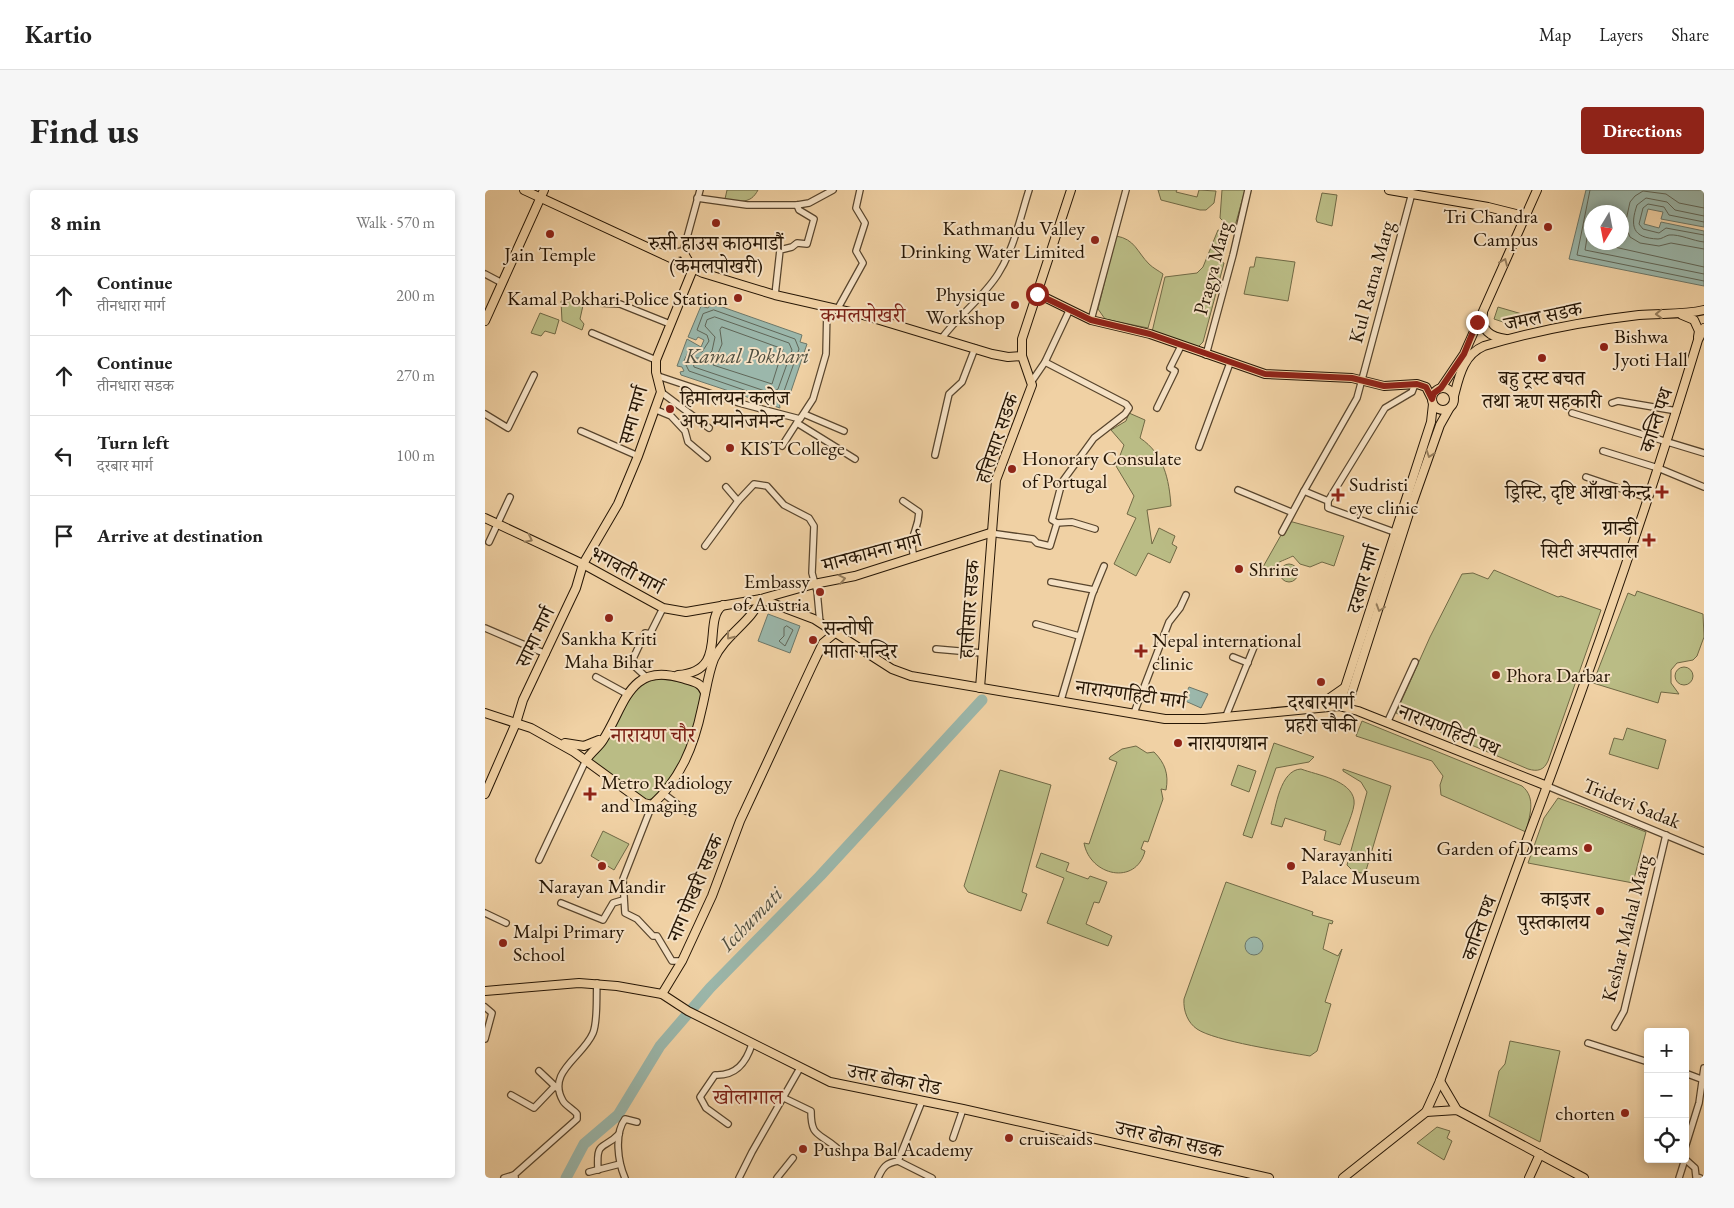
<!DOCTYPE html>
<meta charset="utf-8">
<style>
body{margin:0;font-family:"EB Garamond","Noto Serif Devanagari",serif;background:#f6f6f6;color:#222}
.controls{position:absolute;right:15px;bottom:15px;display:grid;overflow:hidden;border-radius:5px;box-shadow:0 2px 8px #0003}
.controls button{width:45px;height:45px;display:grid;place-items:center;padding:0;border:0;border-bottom:1px solid #e0e0e0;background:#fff;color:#222;font:25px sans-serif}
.compass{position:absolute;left:1099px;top:15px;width:45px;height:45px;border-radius:50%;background:#fff;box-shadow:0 2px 8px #0003;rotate:190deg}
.stop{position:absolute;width:15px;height:15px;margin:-11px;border:4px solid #8f2418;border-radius:50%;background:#fff}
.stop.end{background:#8f2418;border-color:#fff;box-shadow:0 1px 5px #0008}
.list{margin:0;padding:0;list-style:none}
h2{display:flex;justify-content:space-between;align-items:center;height:65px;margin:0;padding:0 20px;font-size:21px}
h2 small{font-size:16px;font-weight:400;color:#767676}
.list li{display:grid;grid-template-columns:32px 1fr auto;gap:15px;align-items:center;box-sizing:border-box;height:80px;padding:0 20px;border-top:1px solid #e0e0e0}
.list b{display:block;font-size:19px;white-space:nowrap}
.list p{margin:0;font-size:16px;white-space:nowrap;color:#767676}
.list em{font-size:16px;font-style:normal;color:#767676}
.icon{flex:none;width:28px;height:28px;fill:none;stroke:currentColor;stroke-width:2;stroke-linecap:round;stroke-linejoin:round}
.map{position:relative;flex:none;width:1219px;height:988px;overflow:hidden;border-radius:5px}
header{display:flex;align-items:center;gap:30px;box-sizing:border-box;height:70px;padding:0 25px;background:#fff;border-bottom:1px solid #e0e0e0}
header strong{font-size:24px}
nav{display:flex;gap:28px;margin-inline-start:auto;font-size:18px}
.intro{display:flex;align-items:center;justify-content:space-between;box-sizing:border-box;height:120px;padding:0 30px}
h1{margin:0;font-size:35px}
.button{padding:12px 22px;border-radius:5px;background:#8f2418;color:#fff;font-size:18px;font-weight:700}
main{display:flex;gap:30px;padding:0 30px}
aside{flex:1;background:#fff;border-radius:5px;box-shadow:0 2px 8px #0003}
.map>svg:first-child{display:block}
</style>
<header>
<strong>Kartio</strong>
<nav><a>Map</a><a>Layers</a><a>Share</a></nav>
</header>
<div class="intro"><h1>Find us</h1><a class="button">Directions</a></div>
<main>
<aside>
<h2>8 min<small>Walk · 570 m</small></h2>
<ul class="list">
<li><svg class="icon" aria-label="ahead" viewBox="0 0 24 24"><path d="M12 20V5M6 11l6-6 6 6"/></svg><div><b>Continue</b><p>तीनधारा मार्ग</p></div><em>200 m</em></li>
<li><svg class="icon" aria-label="ahead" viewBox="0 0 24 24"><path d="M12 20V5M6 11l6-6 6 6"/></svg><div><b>Continue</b><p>तीनधारा सडक</p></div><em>270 m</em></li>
<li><svg class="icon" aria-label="left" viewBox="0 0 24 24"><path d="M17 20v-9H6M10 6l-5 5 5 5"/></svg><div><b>Turn left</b><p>दरबार मार्ग</p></div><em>100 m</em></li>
<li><svg class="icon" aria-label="arrive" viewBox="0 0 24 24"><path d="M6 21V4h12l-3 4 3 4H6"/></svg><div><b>Arrive at destination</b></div></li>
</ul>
</aside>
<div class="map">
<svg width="1219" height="988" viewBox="0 0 1219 988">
<rect width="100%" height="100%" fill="#f0d1a4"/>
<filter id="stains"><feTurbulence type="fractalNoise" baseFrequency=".004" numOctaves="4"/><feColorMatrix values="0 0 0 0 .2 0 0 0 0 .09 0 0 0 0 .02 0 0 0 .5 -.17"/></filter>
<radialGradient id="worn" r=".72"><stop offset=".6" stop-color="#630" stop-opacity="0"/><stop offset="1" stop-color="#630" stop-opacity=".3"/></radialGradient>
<!-- green -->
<g fill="#babc85" stroke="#706945">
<path d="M242 0H273C265 15 255 11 240 9Z"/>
<polygon points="673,0 692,0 691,2 712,7 714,0 731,1 729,13 721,20 715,20 676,10"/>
<polygon points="737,0 760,0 750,36 741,34 735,28"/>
<polygon points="837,3 852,5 847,36 832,32 831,29"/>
<polygon points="733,40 740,42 734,71 739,73 718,152 712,158 667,142 680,87 712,83 718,77"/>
<path d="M631 46C650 49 652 62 664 74 668 78 674 81 678 84L663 138 620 129 613 119Z"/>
<polygon points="771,67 810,72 803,111 759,104 765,77 769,77"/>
<polygon points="76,111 99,111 95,129 99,134 97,140 77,131"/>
<polygon points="1013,117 1037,124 1033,137 1009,129"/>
<polygon points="55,123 74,130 70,144 60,141 56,146 46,143"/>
<path d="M644 223 660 230 655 248C679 264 684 289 686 316L662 320 667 354 674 338 690 346 687 354 692 357 685 373 663 363 651 386 629 374 651 328 642 324 649 306 631 276 639 255 626 240 641 231Z"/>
<path d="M804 331 859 346 849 376 837 372 825 377 815 374 808 366C794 373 791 370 784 387L774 384Z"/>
<circle cx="804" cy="383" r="9"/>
<path d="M1009 380 1073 407 1076 406 1116 420 1063 571C1059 580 1053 582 1043 579L911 523 945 447 977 384 988 383 1003 389Z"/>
<polygon points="1152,401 1218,424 1219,447 1212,466 1208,470 1192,473 1186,480 1186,493 1194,504 1176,502 1173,513 1108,493 1143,403 1150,406"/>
<circle cx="1199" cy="486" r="9"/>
<path d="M174 489 207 493 217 501C210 538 202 570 177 599 173 604 169 609 162 610L105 570C111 563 118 556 123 549 137 528 145 492 174 489Z"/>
<path d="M877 531 1037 596C1052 608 1044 627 1041 642L956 605 955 595 958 586 947 571 871 546Z"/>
<polygon points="1142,538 1181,550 1173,579 1124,564 1129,548 1138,550"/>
<polygon points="789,553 829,567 824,572 791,578 767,648 758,645"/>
<path d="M651 556 662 563 669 562C680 573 684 584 681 600L676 599 678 609 663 652 659 651 656 659 660 661C651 696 605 686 599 653L604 654 632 572 624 569 625 567 637 559Z"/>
<polygon points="753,575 771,581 764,602 746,595"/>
<path d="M816 579C832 585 866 590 869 610 871 619 858 645 855 655L839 650 841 641 800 628 797 637 786 634C791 617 795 580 816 579Z"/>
<polygon points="858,579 906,596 880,684 868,681 862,675 882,602 876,592 858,581"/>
<polygon points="515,580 566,595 537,702 542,704 536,721 483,702 479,696"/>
<path d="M1073 608C1103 618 1131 631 1161 642L1148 693 1043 673 1059 628Z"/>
<polygon points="118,641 144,654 129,680 106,666"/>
<polygon points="556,663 584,673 581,681 603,689 605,686 622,692 614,713 609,712 601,734 627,746 623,756 562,733 579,688 551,677"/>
<path d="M741 692 828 722 827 725 848 731 847 734 844 733 838 759 853 766 857 759 840 812 846 814 832 861 825 866C802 862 729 851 712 839 703 833 698 821 699 809Z"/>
<polygon points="1025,851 1075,861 1055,952 1004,926 1014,881 1020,874"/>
<polygon points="952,937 965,941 962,948 967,951 959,970 932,953"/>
</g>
<!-- water -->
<g fill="#9bb7ab" stroke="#6c7769" fill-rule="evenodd">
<path d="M1101 0H1219V37L1176 29 1178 22 1163 19 1159 34 1174 38 1176 32 1219 41V96L1084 69ZM1106 22H1136V52H1106Z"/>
<polygon points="226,113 317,145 315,152 322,154 302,213 298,210 294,211 295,218 196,185 195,182 199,181 197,177 192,176 202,149 216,157 219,150 213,147 211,150 203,147 216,116 223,118"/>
<polygon points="283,424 315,436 305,463 273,451"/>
<polygon points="704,497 723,504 716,518 698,510"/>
<circle cx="769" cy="756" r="9"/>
</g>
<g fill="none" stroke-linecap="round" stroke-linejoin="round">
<!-- shore -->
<g stroke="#606658" stroke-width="1">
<polyline points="1105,0 1092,65 1219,91"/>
<polyline points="1219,18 1194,13 1181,4 1158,1 1150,6 1145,12 1140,35 1145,47 1155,53 1174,56 1186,53 1219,59"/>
<polyline points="1106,24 1100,60 1219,84"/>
<path d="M1219 26 1190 20 1182 12 1161 8 1152 15C1145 36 1147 48 1173 49 1177 49 1180 46 1184 45 1195 44 1208 51 1219 52"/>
<polyline points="1219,32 1184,25 1179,17 1163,14 1158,18 1154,34 1158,39 1174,43 1181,38 1219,45"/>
<polyline points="1107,52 1219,77"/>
<polygon points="229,120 310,149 314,159 298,204 288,210 204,181 199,171 204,160 217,162 224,151 222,145 212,140 218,124"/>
<polygon points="230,127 304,153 307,160 293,199 286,203 209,177 207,168 220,168 227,161 230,147 220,136 222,130"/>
<polygon points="237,137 298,159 287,194 228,175 237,154 235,140"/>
<polygon points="302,436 308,440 300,456 294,451 299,446 299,438"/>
</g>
<!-- river -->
<polyline stroke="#9bb7ab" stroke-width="11" points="81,988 99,954 133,925 175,856 225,798 335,686 497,510"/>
<!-- minor casing -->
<g stroke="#58452d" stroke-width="8">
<g id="minor">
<polyline points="212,8 262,15 312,15 324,13 348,0"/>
<polyline points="198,62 215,0"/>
<polyline points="0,84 17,93"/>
<polyline points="290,105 295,60 307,57 312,53 322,54 329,29 314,20 312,15"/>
<polyline points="114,113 135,114 185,134"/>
<polyline points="352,120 378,73 371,61 380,33 371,18 375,0"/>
<polyline points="606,130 641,0"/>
<polyline points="107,143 171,170"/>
<path d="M457 148C474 125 498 108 513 84 529 59 535 28 544 0"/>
<polyline points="721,165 748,65 763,0"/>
<polyline points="173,186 254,213 315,229 328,209 341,164 342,118"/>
<polyline points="547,191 560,172 584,121"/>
<polyline points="176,202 224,238"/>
<polyline points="1127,213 1133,211 1192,221"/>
<polyline points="672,218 690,181 685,178 696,156"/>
<polyline points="169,219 186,226 200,241 203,252 222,268"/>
<polyline points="1087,223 1219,263"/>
<polyline points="0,224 23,238 49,185"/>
<polyline points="319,224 359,241"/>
<polyline points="312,233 370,269"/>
<polyline points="96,241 153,266"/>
<polyline points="297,256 313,231"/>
<polyline points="714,257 745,173"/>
<polyline points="1118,261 1173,278 1219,297"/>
<polyline points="450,265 464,204 477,192 490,158"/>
<polyline points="1101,287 1163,308"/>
<polyline points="241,297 253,311"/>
<polyline points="753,300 806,322"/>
<polyline points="819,301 872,208 927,3"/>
<path d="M418 311 434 322C433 344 423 343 429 368"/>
<polyline points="843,311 900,218 927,202 930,194"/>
<polyline points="572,333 587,332 610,339"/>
<polyline points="797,342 819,301 843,311 843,318 909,342"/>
<polyline points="505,343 548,349 552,353 565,356 572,333 567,330 577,292 609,248 640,224 644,218 641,214 560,172"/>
<polyline points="4,352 25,307"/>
<polyline points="220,356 253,311 269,294 282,296 299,315 324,328 329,336 327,383 332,401 335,433"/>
<polyline points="566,392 609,400"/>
<polyline points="551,434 594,446"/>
<polyline points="0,438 61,464"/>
<polyline points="451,459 497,463"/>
<polyline points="748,467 763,473"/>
<polyline points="160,486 146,473 160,443 165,444 178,418"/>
<polyline points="111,487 142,504"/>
<polyline points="576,510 607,405 619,376"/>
<polyline points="649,523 684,432 695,418 701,405"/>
<polyline points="741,526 769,457"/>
<polyline points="902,533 930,472"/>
<polyline points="1062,596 1219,661"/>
<polyline points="179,604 201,621"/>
<polyline points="167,615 138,689 140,723 152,729 168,746 172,746 187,771 197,771"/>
<polyline points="54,670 101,570"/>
<polyline points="76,713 118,730 128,713 138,710"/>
<polyline points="0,723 21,733"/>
<polyline points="0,817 7,823 0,849"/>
<polyline points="1130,837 1139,821 1181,645"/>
<polyline points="1103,853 1163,872"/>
<polyline points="54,881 72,898"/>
<polyline points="1200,883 1216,889"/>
<polyline points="26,905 49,918 70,896"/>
<path d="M299 908 326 921C326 947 333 942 352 958"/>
<path d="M243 934 221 918 215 907 230 885C251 886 261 873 267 854"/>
<polyline points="468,948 478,919"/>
<polyline points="1200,958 1214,913 1219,878"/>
<polyline points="1200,969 1210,978 1211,987 1215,988"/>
<polyline points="413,971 437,911"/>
<polyline points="413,971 447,988"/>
<path d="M113 980C111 949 118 961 134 944"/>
<polyline points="104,982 135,974"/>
<path d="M29 985 92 929V924C88 919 81 916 78 911 61 882 98 867 108 843 113 831 111 807 112 793"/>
<polyline points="19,988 29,985 30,987"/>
<path d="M140 988C133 972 129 944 140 929L152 932"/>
<polyline points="254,988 267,962 315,878"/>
<polyline points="292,988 308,968"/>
<path d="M393 988C398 977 401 973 413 971"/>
<polyline points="1194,988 1200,969"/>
</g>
</g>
<!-- major casing -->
<g stroke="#261605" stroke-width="10">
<g id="major">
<polyline points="39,0 218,83 290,105 378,125 507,164 523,167 537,166"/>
<polyline points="904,0 1003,17 1039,26"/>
<polyline points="180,65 198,62 208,79"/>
<polyline points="553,104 606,130 665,144 780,184 867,188 899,196 932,194 941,197 947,209"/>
<path d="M998 123C995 140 1005 147 1021 149"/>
<polyline points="1197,125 1209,130 1214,141 1213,147"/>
<polyline points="0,131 59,0"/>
<circle cx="958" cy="209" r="11"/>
<polyline points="956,198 979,164 1052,0"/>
<path d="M969 206C974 187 978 165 999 156 1049 141 1102 131 1154 125 1176 123 1198 125 1219 120"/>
<polyline points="0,328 98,374 178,418 201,422 276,409 329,394 370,386 505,343"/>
<polyline points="276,409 329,429 407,479 426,486 680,529 719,529 854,516 873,521 1062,596"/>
<path d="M193 485C245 481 216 431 238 415"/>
<polyline points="495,498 511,290 547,195 537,166 537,149 586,0"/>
<polyline points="836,514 859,498"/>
<polyline points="854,516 946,232 948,214"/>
<polyline points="862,517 926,317 955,235 964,219"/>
<path d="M0 523 46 538 89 562 159 613 167 615C196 588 209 556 217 518 221 502 223 484 229 469 240 445 266 432 276 409"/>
<polyline points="80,553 99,556 114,550"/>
<path d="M101 570C106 562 114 557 118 550 140 516 144 472 196 488 206 491 217 492 220 503"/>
<polyline points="0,604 31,533 38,510 91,398 98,374 133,314 153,266 176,202 171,182 171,170 208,79"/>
<polyline points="0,801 94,793 132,796 177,804 203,821 345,892 478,919 784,988"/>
<polyline points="177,804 197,771 227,706 255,631 327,476 338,453 350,443"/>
<polyline points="955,891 972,920"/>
<polyline points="941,922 972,920 1099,988"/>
<path d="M858 988 941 922 955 891C988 801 1019 710 1053 620 1111 465 1165 309 1213 150L1219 138"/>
<polyline points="1044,988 1055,964"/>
</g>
</g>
<!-- minor -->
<use href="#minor" stroke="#f5e1c4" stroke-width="5.5"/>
<!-- major -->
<use href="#major" stroke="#f0d1a4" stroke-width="8"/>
</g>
<!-- one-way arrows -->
<defs><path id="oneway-chevron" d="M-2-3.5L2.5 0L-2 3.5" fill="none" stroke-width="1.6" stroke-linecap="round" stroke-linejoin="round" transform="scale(1.25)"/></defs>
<g stroke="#957d5c">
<use href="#oneway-chevron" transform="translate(1019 72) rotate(-67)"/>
<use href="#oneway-chevron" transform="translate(1174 124) rotate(178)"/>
<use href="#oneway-chevron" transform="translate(945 264) rotate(109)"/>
<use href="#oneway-chevron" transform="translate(44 349) rotate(27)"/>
<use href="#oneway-chevron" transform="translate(357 389) rotate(-11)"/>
<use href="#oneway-chevron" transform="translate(895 418) rotate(108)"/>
<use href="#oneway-chevron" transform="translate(245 446) rotate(128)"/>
</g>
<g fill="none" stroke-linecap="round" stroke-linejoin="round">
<!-- route -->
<polyline stroke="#8f2418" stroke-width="6" points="552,104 606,130 665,144 780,184 867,188 899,196 932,194 941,197 947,209 949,203 956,198 979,164 992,132"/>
</g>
<!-- markers -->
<g fill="#8f2418" stroke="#f5e1c4" stroke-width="2">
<circle cx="231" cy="33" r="5"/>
<circle cx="1063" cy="37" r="5"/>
<circle cx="65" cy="44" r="5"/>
<circle cx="610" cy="50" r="5"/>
<circle cx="253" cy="108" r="5"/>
<circle cx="530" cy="115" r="5"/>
<circle cx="1119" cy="157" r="5"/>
<circle cx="1057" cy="168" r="5"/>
<circle cx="185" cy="219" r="5"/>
<circle cx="245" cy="258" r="5"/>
<circle cx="527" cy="279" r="5"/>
<path d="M1174.5 294.5h5v5h5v5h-5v5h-5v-5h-5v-5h5z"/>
<path d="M850.5 297.5h5v5h5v5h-5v5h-5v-5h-5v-5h5z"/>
<path d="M1161.5 342.5h5v5h5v5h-5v5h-5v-5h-5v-5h5z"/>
<circle cx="754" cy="379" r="5"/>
<circle cx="335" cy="402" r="5"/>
<circle cx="124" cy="428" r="5"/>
<circle cx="328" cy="450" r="5"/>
<path d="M653.5 453.5h5v5h5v5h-5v5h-5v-5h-5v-5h5z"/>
<circle cx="1011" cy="485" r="5"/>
<circle cx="836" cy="492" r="5"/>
<circle cx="693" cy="553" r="5"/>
<path d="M102.5 596.5h5v5h5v5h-5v5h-5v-5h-5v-5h5z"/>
<circle cx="1103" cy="658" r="5"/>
<circle cx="117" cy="676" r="5"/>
<circle cx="806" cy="676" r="5"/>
<circle cx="1115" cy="721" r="5"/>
<circle cx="18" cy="753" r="5"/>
<circle cx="1140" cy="923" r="5"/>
<circle cx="524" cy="948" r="5"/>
<circle cx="318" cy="959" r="5"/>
</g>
<g text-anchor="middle" stroke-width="4" stroke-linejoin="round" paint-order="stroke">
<!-- poi labels -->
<g font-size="20" fill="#261605" stroke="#f5e1c4" text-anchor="start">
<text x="1053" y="33" text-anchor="end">Tri Chandra<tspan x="1053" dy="23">Campus</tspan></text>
<text x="600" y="45" text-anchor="end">Kathmandu Valley<tspan x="600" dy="23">Drinking Water Limited</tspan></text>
<text x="231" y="60" text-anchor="middle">रुसी हाउस काठमाडौं<tspan x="231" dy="23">(कमलपोखरी)</tspan></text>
<text x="65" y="71" text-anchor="middle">Jain Temple</text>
<text x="520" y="111" text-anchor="end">Physique<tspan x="520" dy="23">Workshop</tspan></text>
<text x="243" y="115" text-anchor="end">Kamal Pokhari Police Station</text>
<text x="1129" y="153">Bishwa<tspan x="1129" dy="23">Jyoti Hall</tspan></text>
<text x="1057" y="195" text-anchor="middle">बहु ट्रस्ट बचत<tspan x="1057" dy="23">तथा ऋण सहकारी</tspan></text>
<text x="195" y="215">हिमालयन कलेज<tspan x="195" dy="23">अफ म्यानेजमेन्ट</tspan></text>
<text x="255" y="265">KIST College</text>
<text x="537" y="275">Honorary Consulate<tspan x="537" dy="23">of Portugal</tspan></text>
<text x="864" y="301">Sudristi<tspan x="864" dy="23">eye clinic</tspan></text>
<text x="1166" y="309" text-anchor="end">ड्रिस्टि, दृष्टि आँखा केन्द्र</text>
<text x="1153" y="345" text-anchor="end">ग्रान्डी<tspan x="1153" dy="23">सिटी अस्पताल</tspan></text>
<text x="764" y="386">Shrine</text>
<text x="325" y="398" text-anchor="end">Embassy<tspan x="325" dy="23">of Austria</tspan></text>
<text x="338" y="445">सन्तोषी<tspan x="338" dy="23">माता मन्दिर</tspan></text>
<text x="124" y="455" text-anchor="middle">Sankha Kriti<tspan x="124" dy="23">Maha Bihar</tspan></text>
<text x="667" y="457">Nepal international<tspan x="667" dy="23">clinic</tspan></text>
<text x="1021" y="492">Phora Darbar</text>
<text x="836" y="519" text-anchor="middle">दरबारमार्ग<tspan x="836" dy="23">प्रहरी चौकी</tspan></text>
<text x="703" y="560">नारायणथान</text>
<text x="116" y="599">Metro Radiology<tspan x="116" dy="23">and Imaging</tspan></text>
<text x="1093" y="665" text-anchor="end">Garden of Dreams</text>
<text x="816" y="671">Narayanhiti<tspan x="816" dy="23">Palace Museum</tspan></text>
<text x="117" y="703" text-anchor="middle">Narayan Mandir</text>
<text x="1105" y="716" text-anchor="end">काइजर<tspan x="1105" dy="23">पुस्तकालय</tspan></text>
<text x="28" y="748">Malpi Primary<tspan x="28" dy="23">School</tspan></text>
<text x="1130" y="930" text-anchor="end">chorten</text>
<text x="534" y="955">cruiseaids</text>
<text x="328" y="966">Pushpa Bal Academy</text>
</g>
<!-- street labels -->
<g font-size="20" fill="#261605" stroke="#f5e1c4">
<text transform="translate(727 78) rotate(-75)" y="7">Pragya Marg</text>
<text transform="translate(886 92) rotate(-75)" y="7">Kul Ratna Marg</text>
<text transform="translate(1058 126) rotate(-12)" y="7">जमल सडक</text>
<text transform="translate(148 225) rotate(-74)" y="7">समा मार्ग</text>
<text transform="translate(1171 230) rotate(-72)" y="7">कान्ति पथ</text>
<text transform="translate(512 248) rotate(-71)" y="7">हत्तिसार सडक</text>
<text transform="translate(387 362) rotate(-15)" y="7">मानकामना मार्ग</text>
<text transform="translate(142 380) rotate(28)" y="7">भगवती मार्ग</text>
<text transform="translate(878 389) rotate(-73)" y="7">दरबार मार्ग</text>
<text transform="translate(484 419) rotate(-86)" y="7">हात्तीसार सडक</text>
<text transform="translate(50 447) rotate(-64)" y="7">सामा मार्ग</text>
<text transform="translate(646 504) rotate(8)" y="7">नारायणहिटी मार्ग</text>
<text transform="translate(964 540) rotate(22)" y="7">नारायणहिटी पथ</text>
<text transform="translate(1147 613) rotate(22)" y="7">Tridevi Sadak</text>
<text transform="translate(210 698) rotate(-67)" y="7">नाग पोखरी सडक</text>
<text transform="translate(994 738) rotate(-70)" y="7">कान्ति पथ</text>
<text transform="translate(1141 738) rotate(-76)" y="7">Keshar Mahal Marg</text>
<text transform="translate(409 889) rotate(11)" y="7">उत्तर ढोका रोड</text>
<text transform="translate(684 949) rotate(13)" y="7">उत्तर ढोका सडक</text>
</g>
<!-- neighbourhood labels -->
<g font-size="21" fill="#7a1f14" stroke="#f5e1c4">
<text x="378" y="132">कमलपोखरी</text>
<text x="168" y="552">नारायण चौर</text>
<text x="263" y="914">खोलागाल</text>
</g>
<!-- water labels -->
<g font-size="21" font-style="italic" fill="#4f4e3f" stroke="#f5e1c4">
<text x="262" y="173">Kamal Pokhari</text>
<text transform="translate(266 729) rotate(-46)" y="7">Icchumati</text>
</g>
</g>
<rect width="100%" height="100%" filter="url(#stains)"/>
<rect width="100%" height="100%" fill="url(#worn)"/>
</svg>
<div class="controls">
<button>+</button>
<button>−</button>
<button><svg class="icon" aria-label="locate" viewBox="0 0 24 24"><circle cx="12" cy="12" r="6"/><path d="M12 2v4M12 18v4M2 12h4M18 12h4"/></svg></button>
</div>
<svg class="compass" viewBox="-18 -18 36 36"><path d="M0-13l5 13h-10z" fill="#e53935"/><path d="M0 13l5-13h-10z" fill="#767676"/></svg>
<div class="stop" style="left:552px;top:104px"></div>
<div class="stop end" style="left:992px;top:132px"></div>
</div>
</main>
